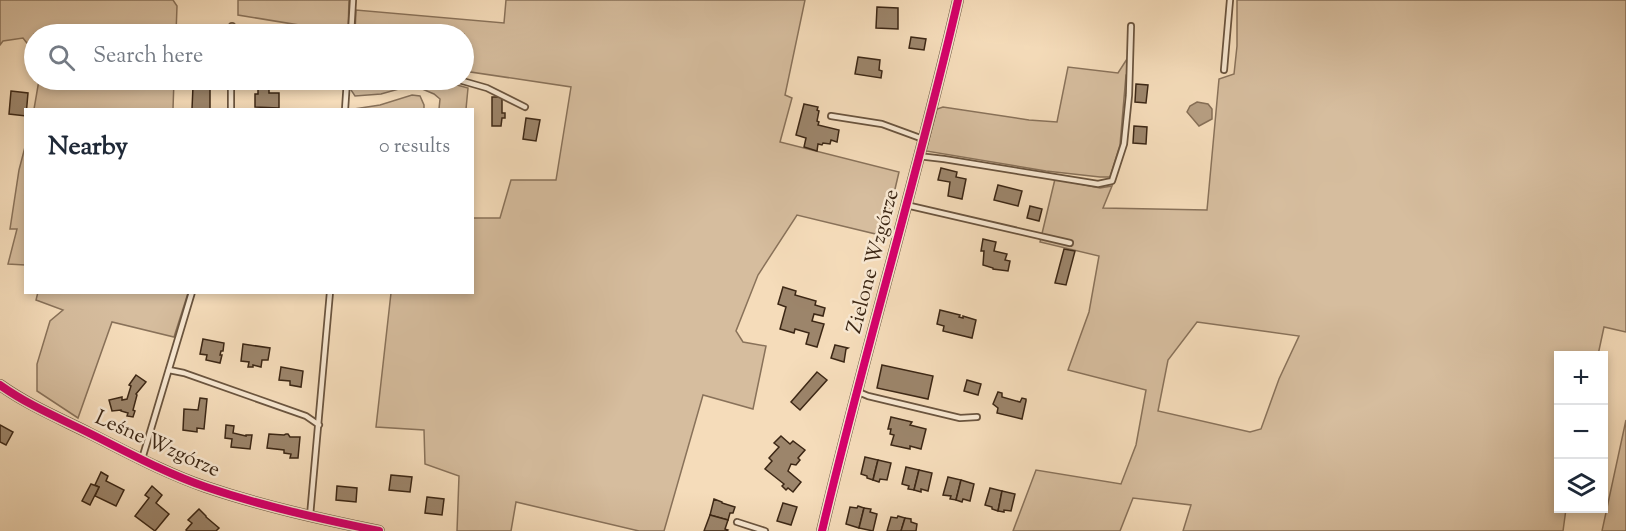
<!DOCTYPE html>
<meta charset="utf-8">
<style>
body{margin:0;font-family:"Sorts Mill Goudy",serif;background:#f6f6f7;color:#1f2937}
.controls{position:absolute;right:18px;bottom:18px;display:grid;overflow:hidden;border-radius:0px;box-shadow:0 3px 9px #0003}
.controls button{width:54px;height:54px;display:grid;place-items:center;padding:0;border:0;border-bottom:2px solid #e0e1e3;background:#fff;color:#1f2937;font:30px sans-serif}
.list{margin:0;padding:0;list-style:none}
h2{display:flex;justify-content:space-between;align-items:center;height:78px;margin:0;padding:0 24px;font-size:26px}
h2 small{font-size:20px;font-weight:400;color:#747a83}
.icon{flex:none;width:33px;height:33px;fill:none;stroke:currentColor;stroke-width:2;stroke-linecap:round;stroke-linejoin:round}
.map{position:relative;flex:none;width:1626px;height:531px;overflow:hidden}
.search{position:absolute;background:#fff;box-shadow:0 3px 9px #0003;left:24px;top:24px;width:450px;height:66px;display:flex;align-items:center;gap:15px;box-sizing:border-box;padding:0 21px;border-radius:33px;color:#747a83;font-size:22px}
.panel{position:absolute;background:#fff;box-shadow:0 3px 9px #0003;left:24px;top:108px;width:450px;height:186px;border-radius:0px}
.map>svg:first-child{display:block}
</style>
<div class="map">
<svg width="1626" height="531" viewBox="0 0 1626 531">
<rect width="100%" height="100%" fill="#f5dcba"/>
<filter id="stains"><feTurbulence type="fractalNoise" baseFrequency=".00333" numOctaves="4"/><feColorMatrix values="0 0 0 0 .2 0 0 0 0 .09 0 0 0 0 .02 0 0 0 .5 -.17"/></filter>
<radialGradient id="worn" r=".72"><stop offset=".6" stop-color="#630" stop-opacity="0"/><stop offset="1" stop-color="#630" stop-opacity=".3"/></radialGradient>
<!-- green -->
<g fill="#d6bd9e" stroke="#89725a" stroke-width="1.5" fill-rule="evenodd">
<polygon points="0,0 173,0 177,6 176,34 34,34 34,52 23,38 3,41 0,45"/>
<polygon points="238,0 349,0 348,33 238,15"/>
<polygon points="506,0 805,0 785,95 792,98 780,142 899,172 884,236 797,215 758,275 736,331 743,342 766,346 753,409 703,395 664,531 639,531 516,502 511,531 457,531 459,476 425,464 424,430 376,427 391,293 472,292 473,218 500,218 511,180 556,180 571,87 464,71 464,34 355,34 356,10 504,23"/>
<path d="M1237 0H1626V332L1604 327 1598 355 1558 356V508L1566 509 1563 531H1183L1191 505 1133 498 1120 531H1013L1036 470 1121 484 1136 445 1146 390 1068 370 1089 312 1099 256 1040 242 1055 179 1100 188 1112 186 1103 208 1207 210 1219 79 1234 74 1237 46ZM1197 322 1299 336 1279 379 1261 429 1250 432 1158 411 1168 360Z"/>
<polygon points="1127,59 1132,72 1126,75 1120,145 1110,177 1100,177 1046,171 926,151 937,109 943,107 1029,120 1057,122 1068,67 1118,73"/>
<polygon points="39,80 174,80 173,109 34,109"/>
<polygon points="352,80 439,80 468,88 466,109 439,109 440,99 434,94 413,85 381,94 355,96 349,87"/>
<polygon points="412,95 420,96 424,105 424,109 354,109 380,105"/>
<polygon points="25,147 25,265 8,264 17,229 10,229 19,170"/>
<polygon points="38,292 188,292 188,293 174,337 112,322 78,418 37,391 37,364 50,321 63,310 36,300"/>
<polygon points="1626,420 1626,531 1602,531"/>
</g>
<!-- water -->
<polygon fill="#b69e82" stroke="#856e56" stroke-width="1.5" points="1197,102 1208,104 1212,109 1212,119 1199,126 1187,112 1190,106"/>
<!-- building -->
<g fill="#9c856b" stroke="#3c2715" stroke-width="1.5">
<polygon points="877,7 898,8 898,29 876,28"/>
<polygon points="911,37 926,39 924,50 909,48"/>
<polygon points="858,57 880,60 879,70 882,71 881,78 855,74"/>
<polygon points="189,80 214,80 214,86 210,86 210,109 214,110 188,110 192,109 193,86 189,86"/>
<polygon points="250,80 278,80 278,87 269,87 269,93 279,93 279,108 255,107 255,94 258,94 258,87 250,87"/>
<polygon points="1136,84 1148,85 1146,103 1135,102"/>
<polygon points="11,91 28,93 26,116 9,114"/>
<polygon points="492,97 502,97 502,113 505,113 505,118 502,118 501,126 492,126"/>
<polygon points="804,104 818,107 817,110 819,111 817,121 819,122 818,125 839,130 837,142 831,140 830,144 823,143 822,145 818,144 817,151 804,147 806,138 796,135"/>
<polygon points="526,118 540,120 536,141 523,139"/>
<polygon points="1134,126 1147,127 1146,144 1133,143"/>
<polygon points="941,168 957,172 956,177 966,179 962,199 948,196 950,182 938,180"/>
<polygon points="998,185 1022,191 1018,206 994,200"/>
<polygon points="1030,206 1042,209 1039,221 1027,218"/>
<polygon points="983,239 996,242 994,251 1007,254 1005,260 1010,261 1008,271 993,269 993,268 983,265 984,251 981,251"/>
<polygon points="1064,249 1075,251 1066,285 1055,283"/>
<polygon points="783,287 796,291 795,295 816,301 815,305 825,308 823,316 814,314 812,321 824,324 817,347 806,344 809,333 795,329 794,333 780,329 786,307 778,304"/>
<polygon points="940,310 960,315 959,317 963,318 963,316 976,320 972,338 943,331 944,326 937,324"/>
<polygon points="203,339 224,343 223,351 221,351 220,355 222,355 220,363 206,360 207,355 200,354"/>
<polygon points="243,344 270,348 268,360 262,360 261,367 253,365 253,367 248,367 249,362 241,361"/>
<polygon points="835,345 848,348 846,349 844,362 831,358"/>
<polygon points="882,365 933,376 928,399 877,388"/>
<polygon points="281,367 303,371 301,387 290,385 290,381 279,380"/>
<polygon points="817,372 827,380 800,410 791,402"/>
<polygon points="136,375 146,382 136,394 137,395 133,410 135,411 133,417 127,416 128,413 121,411 121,410 112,411 109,400 122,397 122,400 127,399 131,386 129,385"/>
<polygon points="967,380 981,384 978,395 964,391"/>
<polygon points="998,392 1002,393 1002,397 1020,402 1022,398 1026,399 1026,401 1022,419 997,413 998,408 993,404"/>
<polygon points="200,398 207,399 204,429 197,428 197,432 183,430 184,409 198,410"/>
<polygon points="891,417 912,422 910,425 926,429 921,449 910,446 910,449 891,445 894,435 890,434 891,429 888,429"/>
<polygon points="0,425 13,432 6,445 0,442"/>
<polygon points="226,425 234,426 233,433 246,436 246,435 252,435 250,449 231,447 232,439 225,438"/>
<polygon points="269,434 284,435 286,434 288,434 290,437 300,437 298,458 290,458 291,454 284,453 284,450 267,448"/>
<polygon points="781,436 790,444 793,441 805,450 798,458 800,460 796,465 791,464 788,471 801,482 793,492 788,488 786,490 782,486 784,484 765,469 772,461 769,458 779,447 774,443"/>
<polygon points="865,457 878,460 873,480 867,478 867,476 861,474"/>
<polygon points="878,460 891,463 887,480 880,479 879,482 873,480"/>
<polygon points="906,467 919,470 914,490 908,489 909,486 902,484"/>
<polygon points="919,470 932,473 928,491 921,489 921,492 914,490"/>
<polygon points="101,472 108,476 106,481 124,490 116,506 95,496 99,487 95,485"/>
<polygon points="391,475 412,477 410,492 389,490"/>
<polygon points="948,477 961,480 956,500 950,499 951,496 943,495"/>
<polygon points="961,480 974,484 970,501 963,499 962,502 956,500"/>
<polygon points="91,484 99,487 90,505 82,501"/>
<polygon points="152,486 162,495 156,503 169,514 155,531 135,516 149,498 145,495"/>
<polygon points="337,486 357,488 356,502 336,500"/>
<polygon points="990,488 1002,491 998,511 992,509 992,507 985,505"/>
<polygon points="1002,491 1015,494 1011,511 1004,510 1004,512 998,511"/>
<polygon points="427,497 444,499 442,515 425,513"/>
<polygon points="714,499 722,502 722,503 735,507 733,513 730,513 728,520 710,515"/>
<polygon points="783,503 797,507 791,525 777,521"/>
<polygon points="858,506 864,508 859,528 846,524 850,507 857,508"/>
<polygon points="864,508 871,509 870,512 877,514 873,531 859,528"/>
<polygon points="199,509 206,516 206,517 219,528 216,531 187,531 186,530 192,523 188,520"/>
<polygon points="710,515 728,520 725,529 728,530 727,531 704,531"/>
<polygon points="898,516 905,518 901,531 887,531 891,517 897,518"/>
<polygon points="905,518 911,519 911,522 917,524 916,531 901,531"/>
</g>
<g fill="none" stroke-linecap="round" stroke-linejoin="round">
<!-- service casing -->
<g stroke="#6a543e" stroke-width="8">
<g id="service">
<polyline points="232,34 232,26"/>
<polyline points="351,34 353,0"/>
<polyline points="1224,70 1230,0"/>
<polyline points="459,80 487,88 525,107"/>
<polyline points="231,110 231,80"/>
<polyline points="345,110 347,80"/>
<polyline points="831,116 882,124 923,139"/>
<polyline points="918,156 944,159 1098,184 1112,181 1124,144 1129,95 1131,26"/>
<polyline points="906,205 1070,243"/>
<polyline points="169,370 184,373 306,416 319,425"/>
<polyline points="856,391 868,396 960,418 977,417"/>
<polyline points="142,459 192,292"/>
<polyline points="310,516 330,292"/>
<polyline points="737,522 765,531"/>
</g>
</g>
<!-- minor casing -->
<g stroke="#6a543e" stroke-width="12">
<g id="minor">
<path d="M0 385C28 405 59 418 89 433 127 452 165 473 206 487 262 506 321 519 379 531"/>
<path d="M822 531C864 353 917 178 958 0"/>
</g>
</g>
<!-- service -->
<use href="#service" stroke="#f8e8d2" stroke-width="4.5"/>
<!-- minor -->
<use href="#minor" stroke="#f8e8d2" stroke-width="9"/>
<!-- cycleway casing -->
<g stroke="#f8e8d2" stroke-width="11">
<g id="cycleway">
<path d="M0 385C28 405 59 418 89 433 127 452 165 473 206 487 262 506 321 519 379 531"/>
<path d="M822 531C864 353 917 178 958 0"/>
</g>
</g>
<!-- cycleway -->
<use href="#cycleway" stroke="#d6006c" stroke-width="8"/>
</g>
<g text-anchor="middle" stroke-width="5" stroke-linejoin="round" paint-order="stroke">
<!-- street labels -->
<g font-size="21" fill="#3c2715" stroke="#f8e8d2">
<text transform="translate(872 261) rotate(-75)" y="7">Zielone Wzgórze</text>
<text transform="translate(158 443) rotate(24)" y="7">Leśne Wzgórze</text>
</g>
</g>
<rect width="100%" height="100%" filter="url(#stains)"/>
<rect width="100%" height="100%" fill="url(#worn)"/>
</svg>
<div class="controls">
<button>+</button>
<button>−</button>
<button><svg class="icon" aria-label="layers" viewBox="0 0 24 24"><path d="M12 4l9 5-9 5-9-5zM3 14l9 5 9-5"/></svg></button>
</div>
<div class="search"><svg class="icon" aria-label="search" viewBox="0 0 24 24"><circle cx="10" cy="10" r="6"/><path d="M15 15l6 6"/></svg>Search here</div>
<section class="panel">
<h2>Nearby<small>0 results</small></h2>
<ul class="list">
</ul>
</section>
</div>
